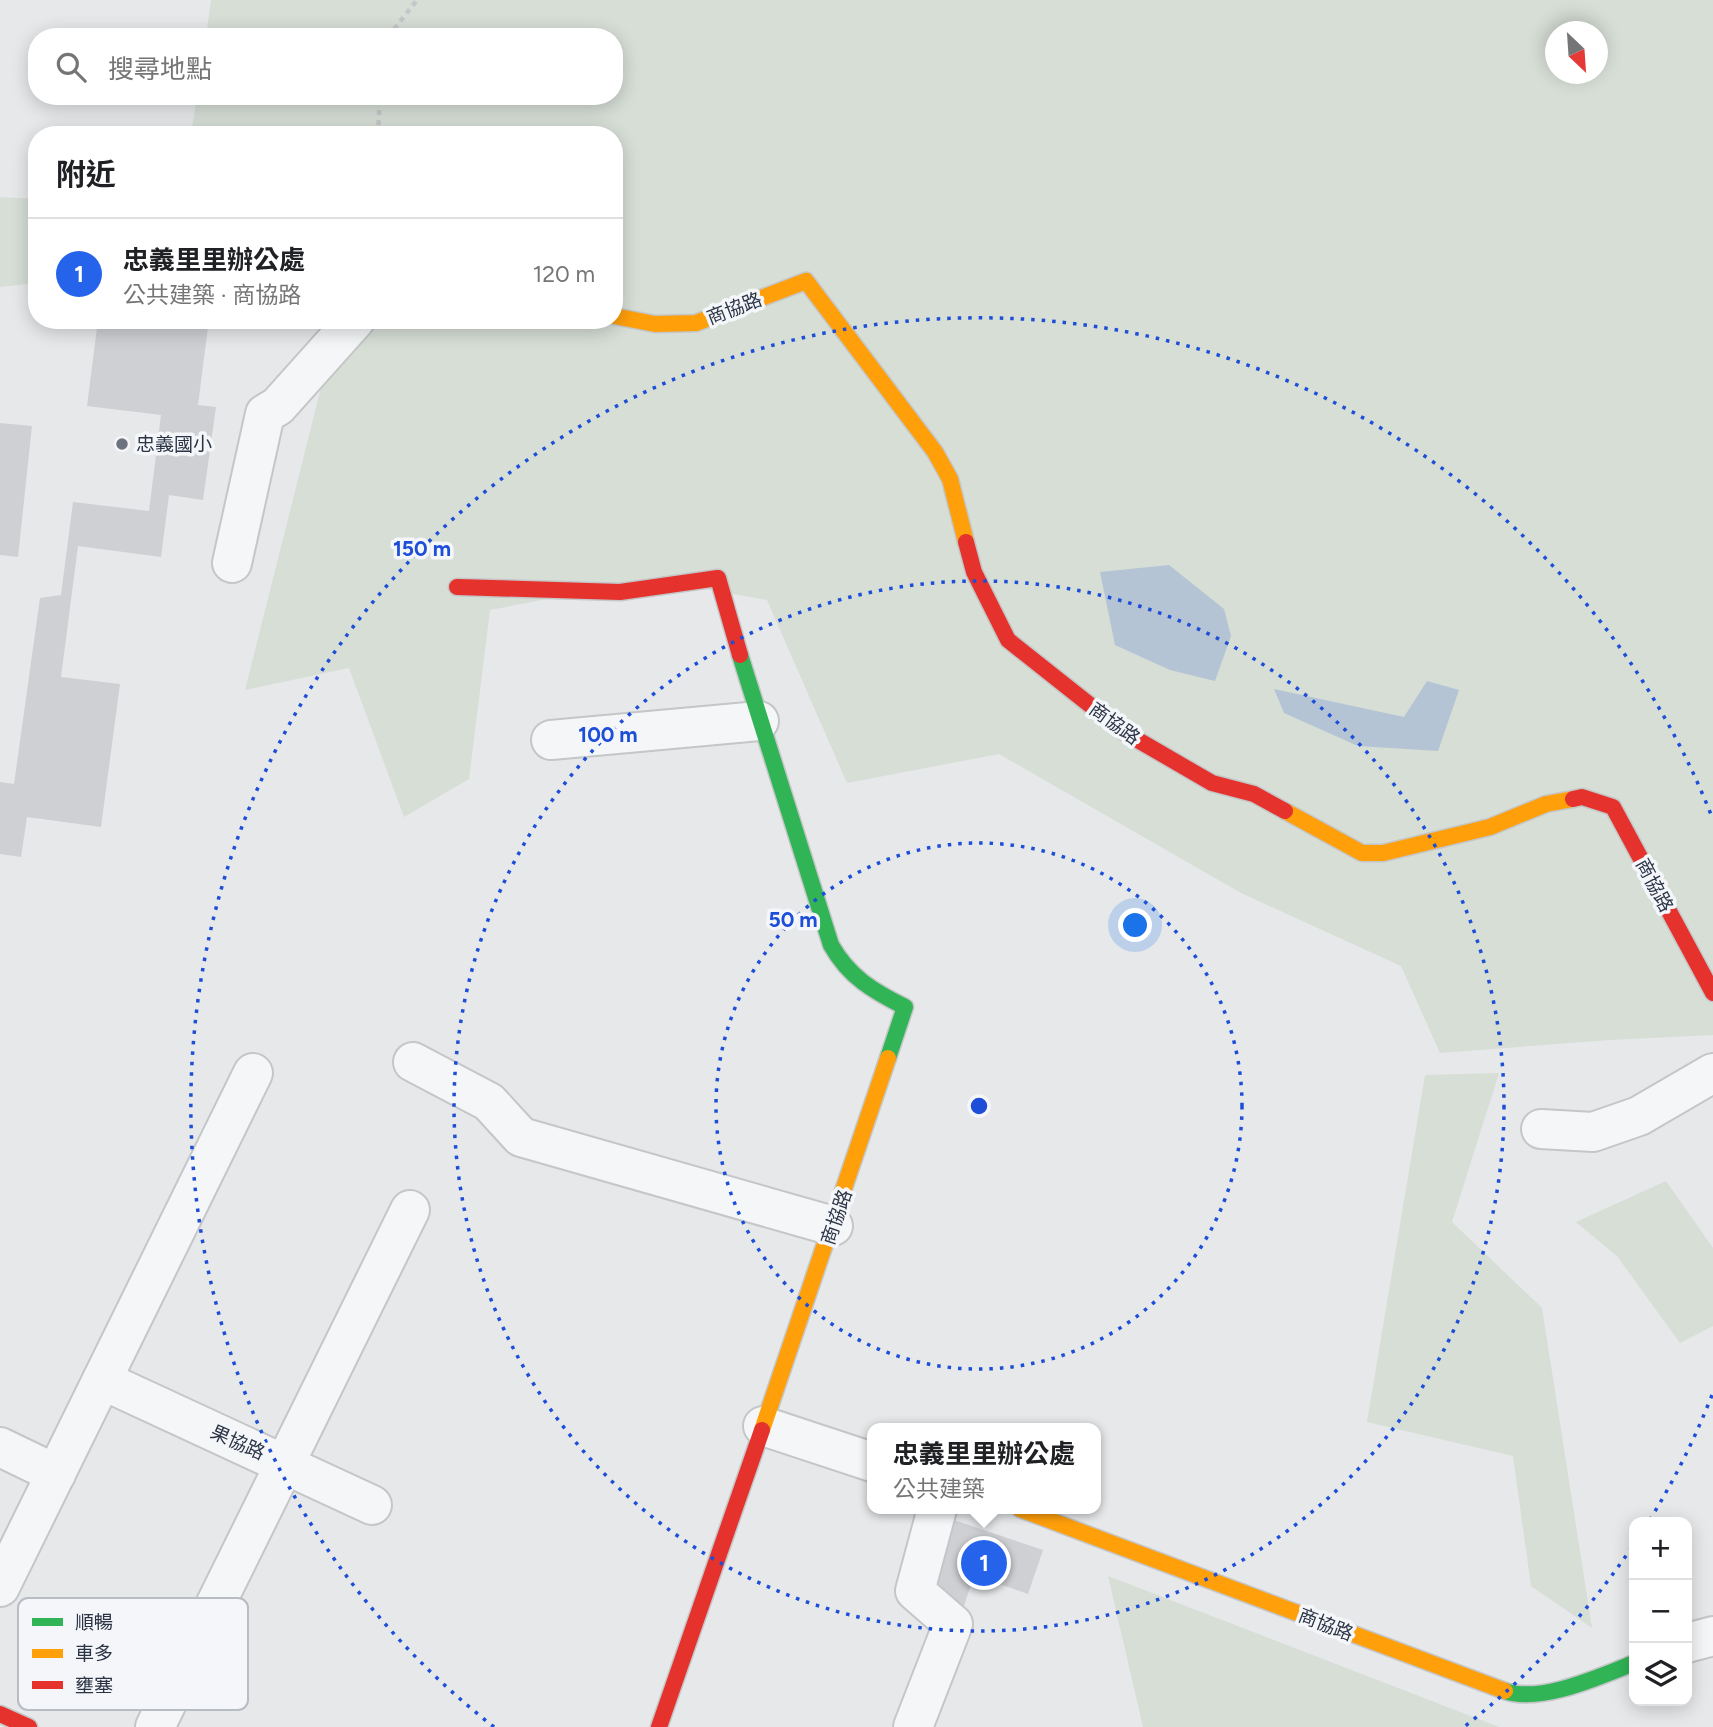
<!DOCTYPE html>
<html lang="zh-TW">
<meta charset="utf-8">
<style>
body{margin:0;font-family:Figtree,"Noto Sans TC",sans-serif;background:#f6f6f6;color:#202124}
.controls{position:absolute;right:21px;bottom:21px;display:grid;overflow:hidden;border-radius:14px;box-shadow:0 4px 18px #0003}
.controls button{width:63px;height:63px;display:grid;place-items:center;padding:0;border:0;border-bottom:2px solid #e0e0e0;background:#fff;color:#202124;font:35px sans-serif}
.compass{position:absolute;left:1545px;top:21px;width:63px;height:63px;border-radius:50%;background:#fff;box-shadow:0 4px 18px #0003;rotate:155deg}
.you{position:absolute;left:1136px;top:926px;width:24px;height:24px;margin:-18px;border:5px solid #fff;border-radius:50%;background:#1a73e8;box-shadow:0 0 0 10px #1a73e833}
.badge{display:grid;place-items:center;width:46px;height:46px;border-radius:50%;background:#2563eb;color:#fff;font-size:23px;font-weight:700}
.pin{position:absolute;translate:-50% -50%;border:4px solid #fff;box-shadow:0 2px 7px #0006}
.popup{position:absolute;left:867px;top:1423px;width:234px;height:91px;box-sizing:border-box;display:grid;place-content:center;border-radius:14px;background:#fff;filter:drop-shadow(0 2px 5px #0005);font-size:23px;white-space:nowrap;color:#757577}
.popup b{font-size:26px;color:#202124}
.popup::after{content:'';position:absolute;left:50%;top:100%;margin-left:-14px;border:14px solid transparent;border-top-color:#fff}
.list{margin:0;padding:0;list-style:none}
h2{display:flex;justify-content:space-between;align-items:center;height:91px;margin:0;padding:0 28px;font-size:30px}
h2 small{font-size:23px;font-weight:400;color:#757577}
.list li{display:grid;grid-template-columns:46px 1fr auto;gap:21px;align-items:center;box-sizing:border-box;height:112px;padding:0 28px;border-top:2px solid #e0e0e0}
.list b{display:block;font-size:26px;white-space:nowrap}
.list p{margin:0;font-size:23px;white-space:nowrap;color:#757577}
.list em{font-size:23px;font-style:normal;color:#757577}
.icon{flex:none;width:38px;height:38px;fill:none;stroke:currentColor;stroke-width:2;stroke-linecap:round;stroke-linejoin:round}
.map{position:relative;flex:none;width:1713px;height:1727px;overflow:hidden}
.search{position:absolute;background:#fff;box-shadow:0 4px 18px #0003;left:28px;top:28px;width:595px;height:77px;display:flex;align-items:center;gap:18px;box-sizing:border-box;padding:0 24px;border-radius:28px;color:#757577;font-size:26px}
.panel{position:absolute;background:#fff;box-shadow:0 4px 18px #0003;left:28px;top:126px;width:595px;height:203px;border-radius:28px}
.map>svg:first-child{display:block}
</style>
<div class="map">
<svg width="1713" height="1727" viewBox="0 0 1713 1727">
<rect width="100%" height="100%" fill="#e6e8ea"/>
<!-- green -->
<g fill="#d6ded6" fill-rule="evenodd">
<path d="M211 0H1713V1035L1609 1040 1440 1053 1401 966 1241 893 999 754 847 783 767 600 651 579 490 610 469 779 404 817 349 668 245 690 338 320H614V135H191L197 96H614V37H206ZM1556 32H1598V74H1556Z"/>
<polygon points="0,197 37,199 37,283 0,287"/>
<polygon points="1499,1073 1452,1222 1542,1308 1592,1628 1531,1586 1513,1456 1367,1422 1425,1075"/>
<polygon points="1666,1181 1713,1248 1713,1326 1680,1343 1617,1256 1576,1222"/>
<polygon points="1108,1576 1499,1727 1143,1727"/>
</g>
<!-- water -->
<g fill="#b4c4d5">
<polygon points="1169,565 1224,609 1231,636 1215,681 1170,670 1115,645 1100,572"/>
<polygon points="1427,681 1459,690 1438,751 1358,746 1284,713 1274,689 1404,717"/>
</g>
<!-- building -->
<g fill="#ced0d3">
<polygon points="98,320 146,320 208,327 198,405 216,407 203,500 169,495 161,557 78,546 61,677 120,684 101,827 27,817 21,857 0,854 0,782 14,784 40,598 61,595 73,502 149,511 161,415 87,406"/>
<polygon points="0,423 32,426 18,557 0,555"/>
<polygon points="945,1517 1043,1550 1028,1594 974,1575 964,1606 920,1591"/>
</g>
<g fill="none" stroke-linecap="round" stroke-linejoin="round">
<!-- street casing -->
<g stroke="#c4c6c8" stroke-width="42">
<g id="street">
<polyline points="232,563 265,414 278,406 355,320"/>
<polyline points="551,740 759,721"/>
<polyline points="413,1062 489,1102 521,1137 833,1226"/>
<polyline points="1541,1129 1593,1132 1639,1116 1713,1073"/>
<polyline points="102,1380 372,1505"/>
<polyline points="763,1426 872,1462"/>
<polyline points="0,1447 56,1474"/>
<polyline points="0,1587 253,1073"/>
<polyline points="1687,1643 1713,1636"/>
<polyline points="155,1727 410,1210"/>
<polyline points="913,1727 953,1624 915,1591 937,1509"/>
</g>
</g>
<!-- fast casing -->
<g stroke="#c4c6c8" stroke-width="19">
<g id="fast">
<path d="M740 655 831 945C849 977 873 991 905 1007L888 1058"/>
<path d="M1505 1691C1540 1704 1601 1676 1634 1663"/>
</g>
</g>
<!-- slow casing -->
<g stroke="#c4c6c8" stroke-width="19">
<g id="slow">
<polyline points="614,316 655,324 696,323 806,281 935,452 950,479 966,542"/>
<polyline points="1285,811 1362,853 1383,853 1490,827 1546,804 1573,799"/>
<polyline points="762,1430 888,1058"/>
<polyline points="1020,1509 1505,1691"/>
</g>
</g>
<!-- jam casing -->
<g stroke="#c4c6c8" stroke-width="19">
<g id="jam">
<polyline points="966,542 974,572 1008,640 1124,732 1212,783 1254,794 1285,811"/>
<polyline points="457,587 620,592 718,578 740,655"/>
<polyline points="1573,799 1582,797 1613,807 1713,993"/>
<polyline points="0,1714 29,1727"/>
<polyline points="659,1727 762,1430"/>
</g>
</g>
<!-- path -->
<g stroke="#c5c6ca" stroke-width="4.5" stroke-dasharray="5 5" stroke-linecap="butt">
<polyline points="388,37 417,0"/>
<polyline points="378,135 380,96"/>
</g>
<!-- street -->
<use href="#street" stroke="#f5f6f7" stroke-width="38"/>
<!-- fast -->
<use href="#fast" stroke="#30b455" stroke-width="16"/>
<!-- slow -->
<use href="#slow" stroke="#ff9f0a" stroke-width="16"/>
<!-- jam -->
<use href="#jam" stroke="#e5322d" stroke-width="16"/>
</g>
<!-- distance rings -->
<g fill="none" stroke="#1d4ed8" stroke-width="3.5" stroke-dasharray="3.5 7">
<circle cx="979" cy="1106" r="263"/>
<circle cx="979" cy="1106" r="525"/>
<path d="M1712 1395A788 788 0 0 1 1651 1518M1632 1547A788 788 0 0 1 1464 1727M494 1727A788 788 0 1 1 1712 817"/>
</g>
<!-- markers -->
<circle fill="#6c737f" stroke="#f4f6f9" stroke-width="2.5" cx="122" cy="444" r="7"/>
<g text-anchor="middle" stroke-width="7" stroke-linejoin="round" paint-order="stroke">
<!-- street labels -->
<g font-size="19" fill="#2b3445" stroke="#f4f6f9">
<text transform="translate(734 308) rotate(-21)" y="7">商協路</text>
<text transform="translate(1115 723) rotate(36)" y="7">商協路</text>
<text transform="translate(1655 885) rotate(62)" y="7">商協路</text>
<text transform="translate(836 1217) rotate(-71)" y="7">商協路</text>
<text transform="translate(238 1442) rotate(24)" y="7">果協路</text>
<text transform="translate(1326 1624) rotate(21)" y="7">商協路</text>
</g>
<!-- poi labels -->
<g font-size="19" fill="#2b3445" stroke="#f4f6f9" text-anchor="start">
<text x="136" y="451">忠義國小</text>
</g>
</g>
<!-- legend -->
<rect x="18" y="1598" width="230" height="112" rx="10" fill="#f4f6f9" stroke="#b8bcc3" stroke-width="2"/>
<rect x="32" y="1618" width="31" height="8" fill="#30b455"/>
<rect x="32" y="1649" width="31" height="9" fill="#ff9f0a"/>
<rect x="32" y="1681" width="31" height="8" fill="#e5322d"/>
<g font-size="19" fill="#2b3445">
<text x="75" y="1629">順暢</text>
<text x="75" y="1660">車多</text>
<text x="75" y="1692">壅塞</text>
</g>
<circle cx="979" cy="1106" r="10" fill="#1d4ed8" stroke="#f4f6f9" stroke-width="3.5"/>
<g font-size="21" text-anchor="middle" font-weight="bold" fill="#1d4ed8" stroke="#f4f6f9" stroke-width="7" stroke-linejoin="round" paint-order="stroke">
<text x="422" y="556">150 m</text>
<text x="608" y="742">100 m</text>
<text x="793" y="927">50 m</text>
</g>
</svg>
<div class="controls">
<button>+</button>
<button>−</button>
<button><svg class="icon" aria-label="layers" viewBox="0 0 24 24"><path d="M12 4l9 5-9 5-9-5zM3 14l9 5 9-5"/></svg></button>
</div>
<svg class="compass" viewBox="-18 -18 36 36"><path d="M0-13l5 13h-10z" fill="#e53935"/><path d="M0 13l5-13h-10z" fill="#757577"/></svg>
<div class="you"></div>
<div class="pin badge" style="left:984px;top:1563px">1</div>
<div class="popup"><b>忠義里里辦公處</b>公共建築</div>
<div class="search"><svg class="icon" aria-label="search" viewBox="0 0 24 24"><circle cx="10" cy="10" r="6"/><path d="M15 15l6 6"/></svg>搜尋地點</div>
<section class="panel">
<h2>附近<small></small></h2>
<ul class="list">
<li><span class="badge">1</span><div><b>忠義里里辦公處</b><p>公共建築 · 商協路</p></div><em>120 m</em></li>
</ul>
</section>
</div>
